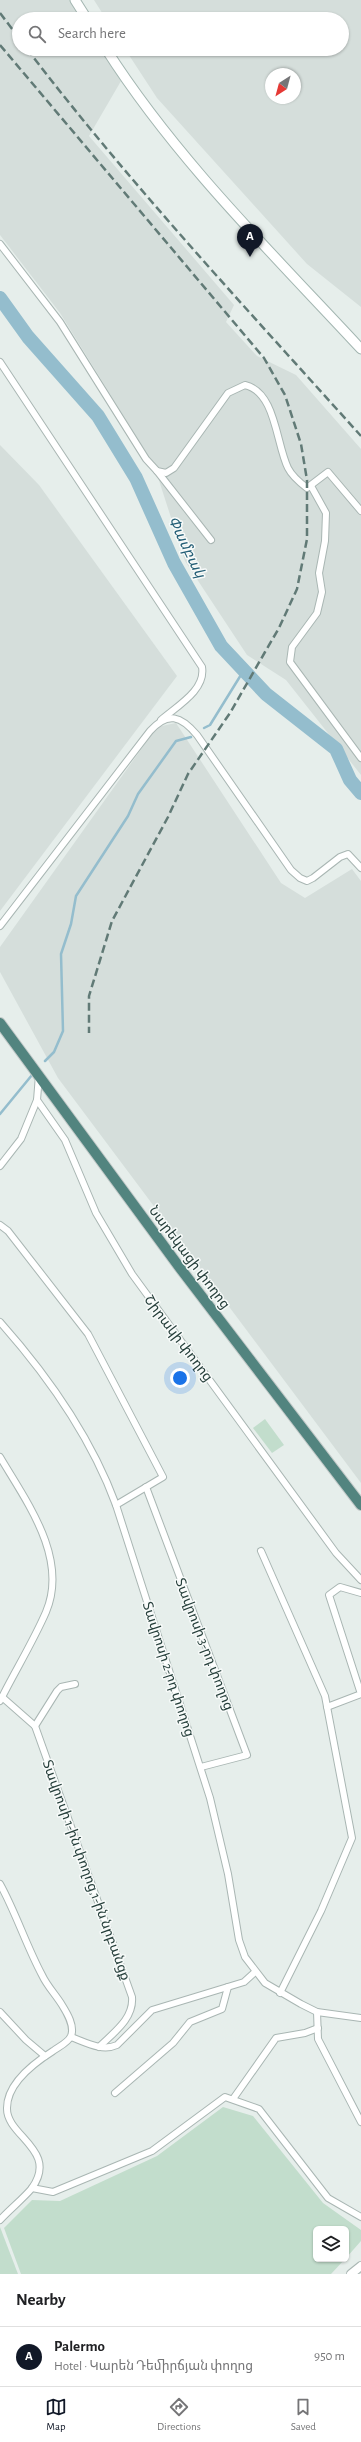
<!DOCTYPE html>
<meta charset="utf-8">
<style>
body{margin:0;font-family:"Alegreya Sans","Noto Sans Armenian",sans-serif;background:#f2f2f2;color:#202124}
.controls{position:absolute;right:12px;bottom:12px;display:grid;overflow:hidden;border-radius:6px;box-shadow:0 1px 3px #0004}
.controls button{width:36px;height:36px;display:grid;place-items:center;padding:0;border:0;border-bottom:1px solid #e0e0e0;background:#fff;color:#202124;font:20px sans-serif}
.compass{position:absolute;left:265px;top:68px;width:36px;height:36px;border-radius:50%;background:#fff;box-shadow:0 1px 3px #0004;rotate:216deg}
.you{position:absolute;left:180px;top:1378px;width:14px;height:14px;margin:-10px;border:3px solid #fff;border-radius:50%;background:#1a73e8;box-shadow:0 0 0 6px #1a73e833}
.badge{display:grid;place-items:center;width:26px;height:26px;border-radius:50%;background:#111827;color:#fff;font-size:13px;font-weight:700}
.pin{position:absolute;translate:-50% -33px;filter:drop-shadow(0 1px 2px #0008)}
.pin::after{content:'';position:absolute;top:21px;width:14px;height:12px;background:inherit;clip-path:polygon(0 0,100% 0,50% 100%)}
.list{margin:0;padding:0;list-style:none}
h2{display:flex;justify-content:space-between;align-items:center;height:52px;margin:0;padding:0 16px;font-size:17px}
h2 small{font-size:13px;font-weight:400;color:#757577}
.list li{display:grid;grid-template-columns:26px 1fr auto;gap:12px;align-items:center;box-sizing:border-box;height:60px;padding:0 16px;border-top:1px solid #e0e0e0}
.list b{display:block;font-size:15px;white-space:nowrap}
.list p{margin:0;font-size:13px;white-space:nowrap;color:#757577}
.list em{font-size:13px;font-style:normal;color:#757577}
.icon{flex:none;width:22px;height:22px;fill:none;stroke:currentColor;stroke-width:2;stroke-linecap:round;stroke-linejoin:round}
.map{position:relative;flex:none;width:361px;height:2274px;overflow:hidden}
.search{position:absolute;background:#fff;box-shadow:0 1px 3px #0004;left:12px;right:12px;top:12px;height:44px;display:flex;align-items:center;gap:10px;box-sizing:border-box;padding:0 14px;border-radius:22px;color:#757577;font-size:15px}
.sheet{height:112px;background:#fff}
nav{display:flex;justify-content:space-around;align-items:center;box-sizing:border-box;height:56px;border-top:1px solid #e0e0e0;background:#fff;font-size:11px;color:#757577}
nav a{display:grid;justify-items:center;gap:2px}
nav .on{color:#111827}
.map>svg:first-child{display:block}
</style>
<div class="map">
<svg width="361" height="2274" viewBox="0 0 361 2274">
<rect width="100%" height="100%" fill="#e6eeeb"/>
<!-- built -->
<g fill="#d5dedb" fill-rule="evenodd">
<polygon points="0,0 70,0 82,19 19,19 19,49 101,49 121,81 89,136 234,305 226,322 257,356 296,375 361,449 361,775 286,680 247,655 185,561 154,465 60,313 0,235"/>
<path d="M94 0H361V307L307 264 157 98 125 49H342V19H106ZM271 74H295V98H271Z"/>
<polygon points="0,445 39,485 177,676 0,911"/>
<polygon points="176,723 281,883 305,898 352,869 361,881 361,1483 58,1078 0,972 0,947 157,727"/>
</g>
<!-- green -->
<g fill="#c2ddcc">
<polygon points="265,1419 284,1445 272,1453 253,1428"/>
<polygon points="223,2107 253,2116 323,2203 361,2230 361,2241 346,2258 346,2229 316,2229 316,2259 345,2259 331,2274 21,2274 4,2228 32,2200 60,2201 157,2156"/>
<polygon points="0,2227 18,2274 0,2274"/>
</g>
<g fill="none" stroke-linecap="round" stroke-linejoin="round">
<!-- stream -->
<g stroke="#94bdcd" stroke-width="2.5">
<polyline points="204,728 210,725 244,670"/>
<polyline points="45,1061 54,1052 63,1031 61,954 71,924 76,896 128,816 138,794 176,741 191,737"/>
<polyline points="0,1114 32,1075"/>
</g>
<!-- river -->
<polyline stroke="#94bdcd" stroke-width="14" points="0,298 28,337 98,416 136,478 174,563 221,646 266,694 336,749 350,780 361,793"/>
<!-- minor casing -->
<g stroke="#a9b6b3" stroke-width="8">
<g id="minor">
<path d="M0 244 60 322 146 459 157 471 166 473 174 468 228 393 245 385C276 392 276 444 288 468 292 476 299 482 307 488L328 472 361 511"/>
<path d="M0 362 202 667C206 690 177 706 161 720"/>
<polyline points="157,471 211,540"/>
<polyline points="311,486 326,513 325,541 319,573 322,592 317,613 292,647 290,662 361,758"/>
<path d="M0 926 150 731C168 711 181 716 197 735L291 870 300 878 307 881 313 878 340 857 348 854 361 868"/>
<polyline points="39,1075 37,1100 65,1140 96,1213 132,1274 336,1553 361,1580"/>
<polyline points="0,1166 21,1139 37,1100"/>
<polyline points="0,1225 8,1231 88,1334 163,1477 116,1505"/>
<path d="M0 1322C48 1376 91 1437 116 1505L210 1798 228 1874 239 1940 245 1957 265 1983 301 2004 317 2012 361 2018"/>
<path d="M0 1457C26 1501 69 1558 46 1612 33 1642 15 1671 0 1701"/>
<polyline points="146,1487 247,1755 201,1767"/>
<polyline points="261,1551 325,1696 352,1838 321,1911 280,1993"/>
<path d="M2 1697 35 1726 132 1997C134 2019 113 2033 99 2047"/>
<polyline points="327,1707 361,1694 329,1595 340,1587 361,1593"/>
<polyline points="35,1726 57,1691 61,1687 75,1684"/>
<path d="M0 1884C16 1913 26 1945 42 1975 47 1986 56 1995 62 2005 67 2013 75 2026 71 2036 68 2043 58 2047 53 2051 34 2063 7 2083 7 2108 6 2136 59 2150 32 2188 25 2197 9 2210 0 2220"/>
<polyline points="0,2012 26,2040 45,2056"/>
<polyline points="317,2012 318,2039 361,2122"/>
<path d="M71 2037C85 2042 102 2052 117 2045L152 2010 244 1982 255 1972"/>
<polyline points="115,2093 173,2043 190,2022 222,2009 228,1987"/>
<polyline points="233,2099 276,2038 305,2033 318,2028"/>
<polyline points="32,2188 53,2192 152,2151 225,2097 259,2109 328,2198 361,2217"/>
</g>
</g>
<!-- tertiary casing -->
<g stroke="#a9b6b3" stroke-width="10">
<polyline id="tertiary" points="351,2274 361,2266"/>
</g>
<!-- secondary casing -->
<g stroke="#a3b6b1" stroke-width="11">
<g id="secondary">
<polyline points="75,0 87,19"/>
<path d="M106 49C176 159 272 253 361 349"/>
</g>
</g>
<!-- trunk casing -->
<g stroke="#c2c9c8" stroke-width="12">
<polyline id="trunk" points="0,1023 180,1268 361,1505"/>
</g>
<!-- minor -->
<use href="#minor" stroke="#fff" stroke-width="6"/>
<!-- tertiary -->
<use href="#tertiary" stroke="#fff" stroke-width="8"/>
<!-- secondary -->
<use href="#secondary" stroke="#fff" stroke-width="9"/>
<!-- trunk -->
<use href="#trunk" stroke="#52847f" stroke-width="10"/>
<!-- rail -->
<g stroke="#617a76" stroke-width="2.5" stroke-dasharray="8 4" stroke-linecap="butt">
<polyline points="0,13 19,38"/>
<polyline points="0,45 264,358 285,395 301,444 307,480 307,539 297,589 279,628 265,652 230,713 188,774 168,817 112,921 89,996 89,1033"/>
<path d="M27 49C130 184 247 309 361 436"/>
</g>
</g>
<g text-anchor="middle" stroke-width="3" stroke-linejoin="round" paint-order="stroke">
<!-- street labels -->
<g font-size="14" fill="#263f3b" stroke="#f7faf9">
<text transform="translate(190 1257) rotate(53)" y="5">Նարեկացի փողոց</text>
<text transform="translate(179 1338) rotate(53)" y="5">Շիրակի փողոց</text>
<text transform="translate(205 1644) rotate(69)" y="5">Տավրոսի 3-րդ փողոց</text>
<text transform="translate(169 1669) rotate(72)" y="5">Տավրոսի 2-րդ փողոց</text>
<text transform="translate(87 1870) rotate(70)" y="5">Տավրոսի 1-ին փողոց,1-ին նրբանցք</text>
</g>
<!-- water labels -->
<g font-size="15" font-style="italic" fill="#255f76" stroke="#f7faf9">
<text transform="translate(187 547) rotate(64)" y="5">Փամբակ</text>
</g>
</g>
</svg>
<div class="controls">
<button><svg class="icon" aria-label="layers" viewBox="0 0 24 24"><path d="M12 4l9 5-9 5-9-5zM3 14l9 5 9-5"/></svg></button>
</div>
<svg class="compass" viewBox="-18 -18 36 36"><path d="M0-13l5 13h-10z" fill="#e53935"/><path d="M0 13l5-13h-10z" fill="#757577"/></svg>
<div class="you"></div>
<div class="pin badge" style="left:250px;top:257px">A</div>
<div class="search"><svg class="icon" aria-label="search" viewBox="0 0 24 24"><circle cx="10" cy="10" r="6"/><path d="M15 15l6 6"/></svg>Search here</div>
</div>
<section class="sheet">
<h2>Nearby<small></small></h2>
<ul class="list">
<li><span class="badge">A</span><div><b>Palermo</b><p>Hotel · Կարեն Դեմիրճյան փողոց</p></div><em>950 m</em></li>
</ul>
</section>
<nav>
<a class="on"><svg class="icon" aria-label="map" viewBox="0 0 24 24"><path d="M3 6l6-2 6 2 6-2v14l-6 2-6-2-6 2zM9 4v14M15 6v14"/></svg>Map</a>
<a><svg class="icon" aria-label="directions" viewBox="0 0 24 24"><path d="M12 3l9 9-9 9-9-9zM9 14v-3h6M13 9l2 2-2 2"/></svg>Directions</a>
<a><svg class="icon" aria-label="saved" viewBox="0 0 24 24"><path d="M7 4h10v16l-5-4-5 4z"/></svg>Saved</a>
</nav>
